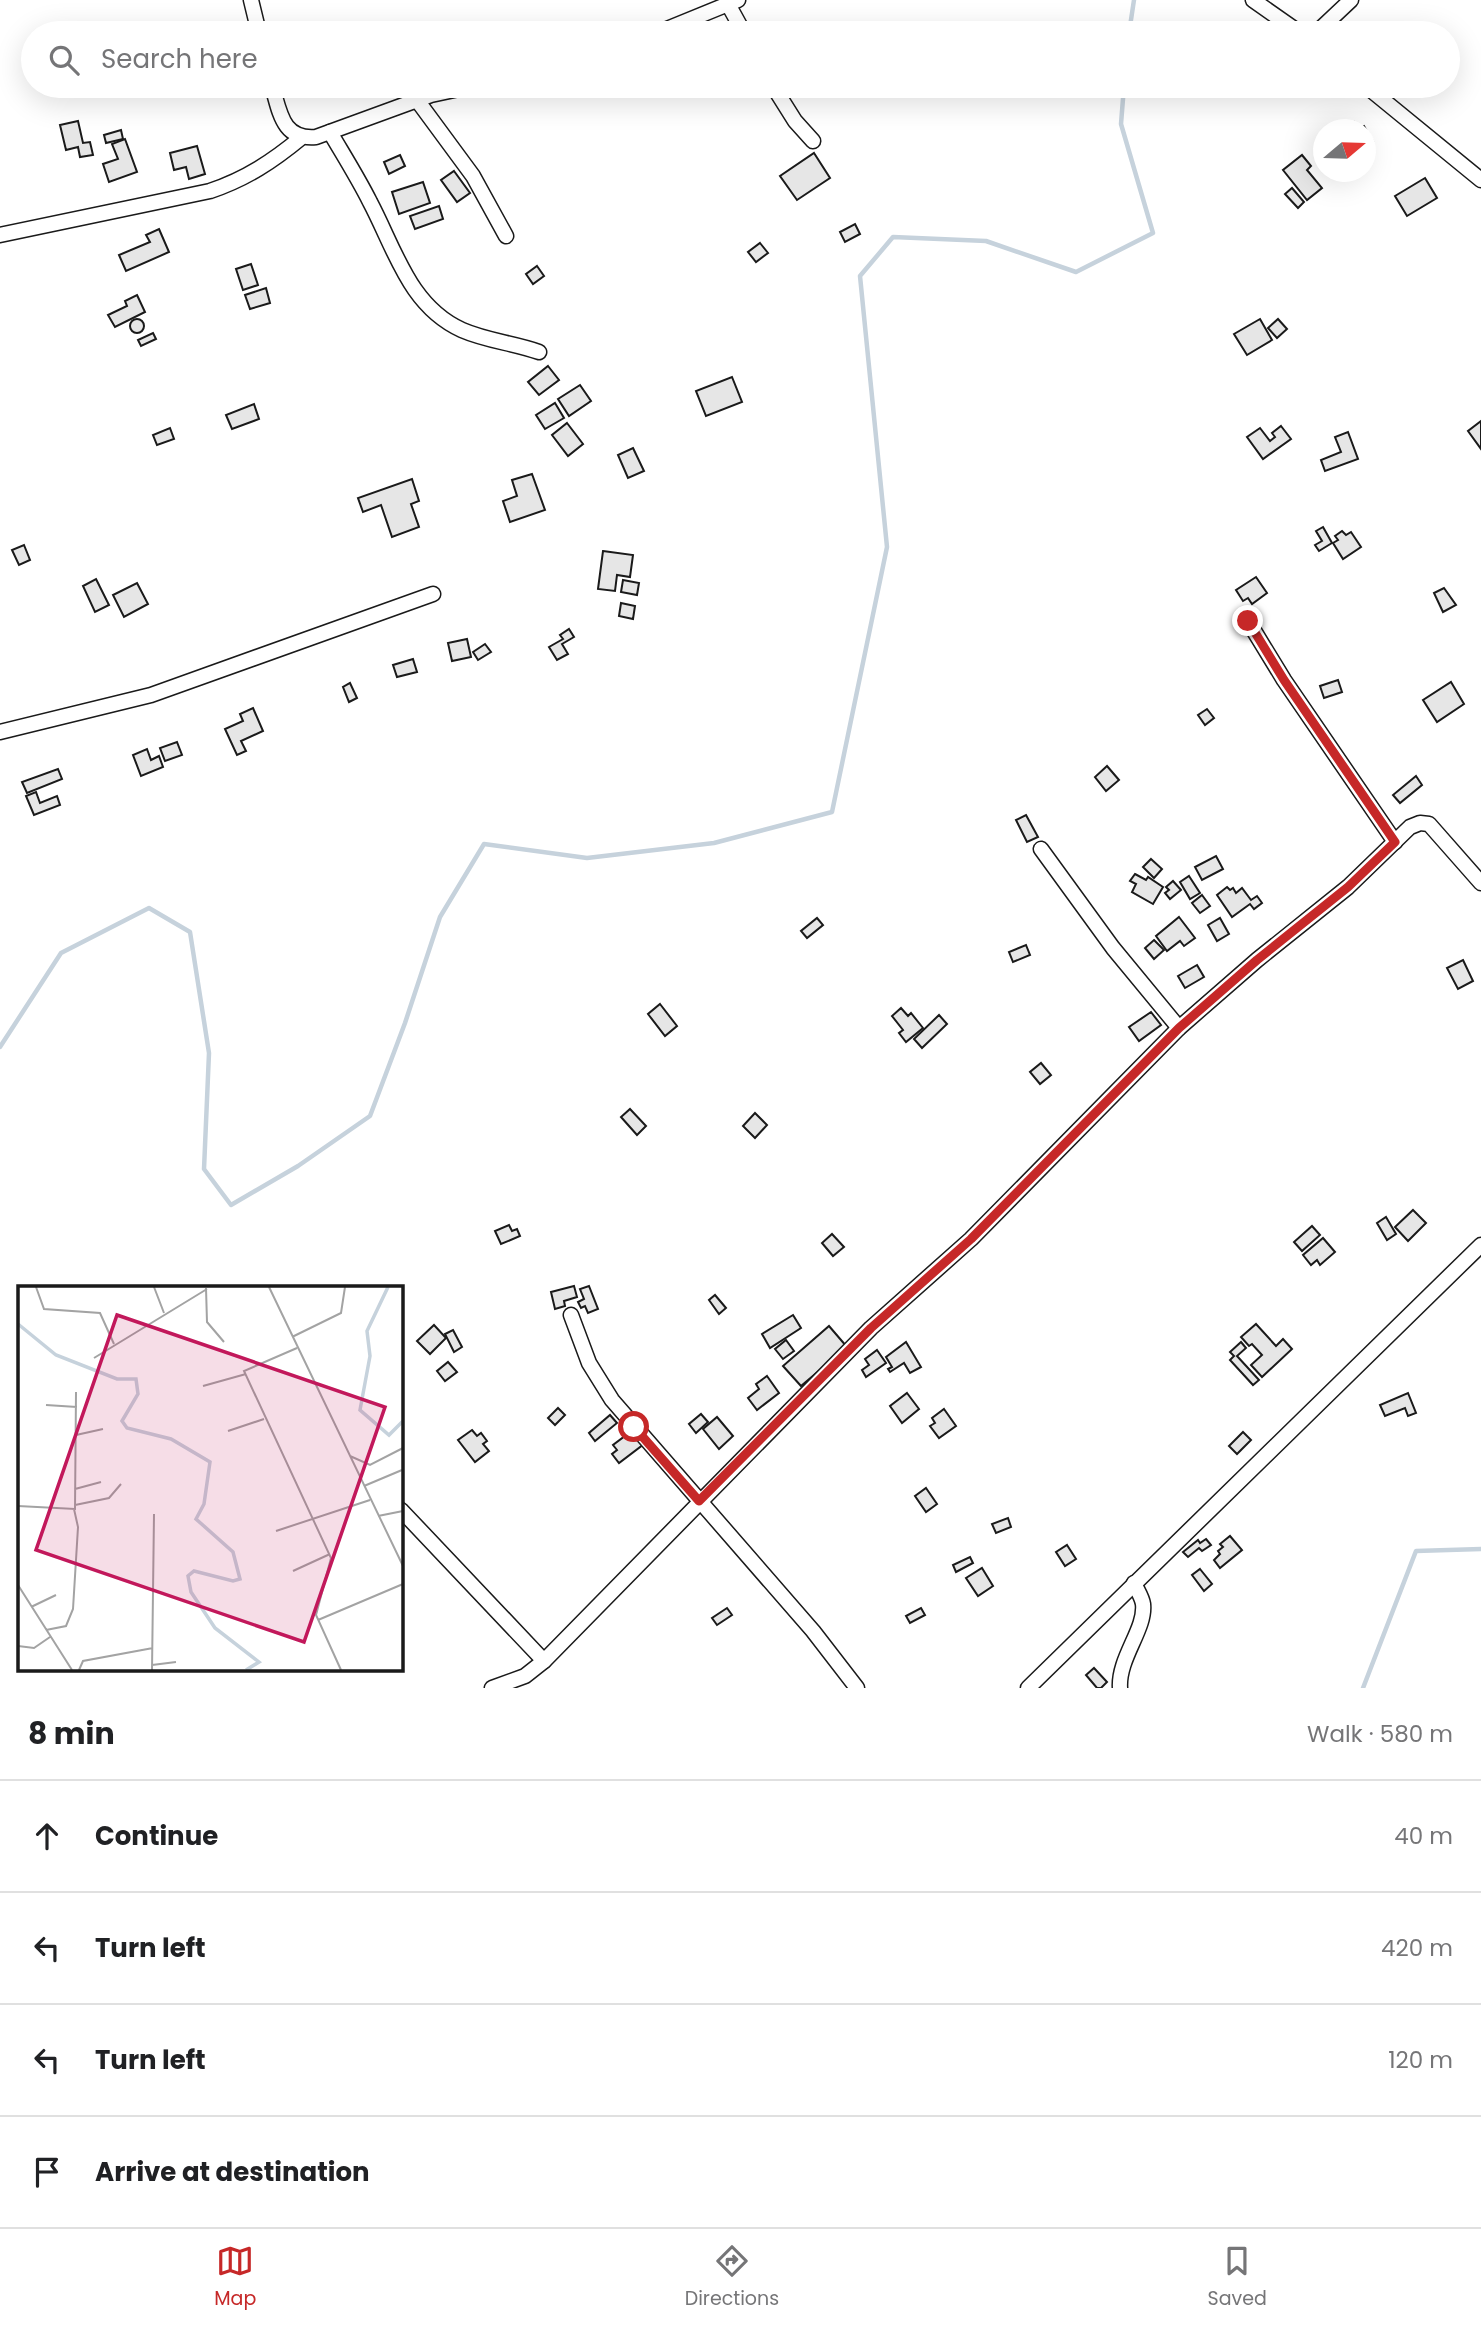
<!DOCTYPE html>
<meta charset="utf-8">
<style>
body{margin:0;font-family:Poppins,sans-serif;background:#f2f2f2;color:#202124}
.compass{position:absolute;left:1313px;top:119px;width:63px;height:63px;border-radius:50%;background:#fff;box-shadow:0 7px 28px #0002;rotate:71deg}
.stop{position:absolute;width:21px;height:21px;margin:-16px;border:5px solid #c62828;border-radius:50%;background:#fff}
.stop.end{background:#c62828;border-color:#fff;box-shadow:0 2px 7px #0008}
.list{margin:0;padding:0;list-style:none}
h2{display:flex;justify-content:space-between;align-items:center;height:91px;margin:0;padding:0 28px;font-size:30px}
h2 small{font-size:23px;font-weight:400;color:#757577}
.list li{display:grid;grid-template-columns:46px 1fr auto;gap:21px;align-items:center;box-sizing:border-box;height:112px;padding:0 28px;border-top:2px solid #e0e0e0}
.list b{display:block;font-size:26px;white-space:nowrap}
.list em{font-size:23px;font-style:normal;color:#757577}
.icon{flex:none;width:38px;height:38px;fill:none;stroke:currentColor;stroke-width:2;stroke-linecap:round;stroke-linejoin:round}
.map{position:relative;flex:none;width:1481px;height:1688px;overflow:hidden}
.search{position:absolute;background:#fff;box-shadow:0 7px 28px #0002;left:21px;right:21px;top:21px;height:77px;display:flex;align-items:center;gap:18px;box-sizing:border-box;padding:0 24px;border-radius:38px;color:#757577;font-size:26px}
.sheet{height:539px;background:#fff}
nav{display:flex;justify-content:space-around;align-items:center;box-sizing:border-box;height:98px;border-top:2px solid #e0e0e0;background:#fff;font-size:19px;color:#757577}
nav a{display:grid;justify-items:center;gap:4px}
nav .on{color:#c62828}
.map>svg:first-child{display:block}
</style>
<div class="map">
<svg width="1481" height="1688" viewBox="0 0 1481 1688">
<rect width="100%" height="100%" fill="#fff"/>
<g fill="none" stroke-linecap="round" stroke-linejoin="round">
<!-- stream -->
<g stroke="#c6d2dc" stroke-width="4.5">
<polyline points="1129,33 1134,0"/>
<polyline points="0,1047 61,953 149,908 190,932 209,1053 204,1169 231,1205 298,1166 370,1116 405,1023 440,917 484,844 587,858 714,843 832,812 887,547 860,276 893,237 986,241 1076,272 1153,233 1121,124 1124,86"/>
<polyline points="1363,1688 1416,1551 1481,1549"/>
</g>
</g>
<!-- building -->
<g fill="#e6e6e6" stroke="#1a1a1a" stroke-width="2">
<polygon points="78,121 83,143 90,142 93,155 80,157 78,147 66,150 60,125"/>
<polygon points="1354,122 1359,129 1364,126 1373,141 1366,146 1366,130 1342,130"/>
<polygon points="121,130 123,139 106,143 104,135"/>
<polygon points="125,139 137,172 109,182 103,164 118,159 112,144"/>
<polygon points="197,146 205,174 189,179 186,167 174,170 170,153"/>
<polygon points="814,153 830,178 797,200 780,176"/>
<polygon points="400,155 405,166 389,174 384,162"/>
<polygon points="1302,155 1311,166 1307,170 1322,188 1307,200 1283,170"/>
<polygon points="454,171 470,193 457,202 441,180"/>
<polygon points="1425,178 1437,198 1407,216 1395,196"/>
<polygon points="423,182 430,203 399,214 392,192"/>
<polygon points="1292,188 1304,202 1298,208 1285,194"/>
<polygon points="439,206 443,219 415,229 410,216"/>
<polygon points="855,224 860,234 845,242 840,232"/>
<polygon points="159,229 169,252 126,271 119,255 150,242 146,235"/>
<polygon points="760,243 768,253 756,262 748,252"/>
<polygon points="251,264 258,285 243,290 236,269"/>
<polygon points="537,266 544,276 533,284 526,274"/>
<polygon points="266,288 270,303 250,309 245,295"/>
<polygon points="137,295 145,312 115,327 108,315 127,306 125,301"/>
<polygon points="1260,319 1272,340 1247,355 1234,334"/>
<polygon points="1278,319 1287,329 1277,338 1268,328"/>
<circle cx="137" cy="326" r="7"/>
<polygon points="153,333 156,339 141,346 138,340"/>
<polygon points="548,366 559,380 539,395 528,382"/>
<polygon points="732,377 742,402 706,416 696,391"/>
<polygon points="580,385 591,401 569,416 558,399"/>
<polygon points="555,403 564,418 545,429 536,415"/>
<polygon points="254,404 259,419 232,429 226,415"/>
<polygon points="1481,421 1481,449 1468,431"/>
<polygon points="567,423 583,444 568,456 552,435"/>
<polygon points="1281,426 1291,439 1263,459 1247,437 1260,428 1270,441 1275,437 1272,433"/>
<polygon points="170,428 174,439 157,445 153,435"/>
<polygon points="1348,432 1358,459 1325,471 1321,460 1341,452 1335,437"/>
<polygon points="633,448 644,471 628,478 618,455"/>
<polygon points="532,474 545,510 510,522 503,501 517,496 512,480"/>
<polygon points="412,479 419,501 411,504 419,527 392,537 381,505 363,512 358,498"/>
<polygon points="1323,527 1332,543 1319,551 1315,545 1322,541 1316,531"/>
<polygon points="1342,531 1346,535 1351,532 1361,547 1343,559 1333,543 1338,540 1335,536"/>
<polygon points="24,545 30,560 19,565 12,550"/>
<polygon points="603,551 633,555 630,577 617,575 615,591 598,589"/>
<polygon points="1256,577 1267,593 1252,604 1248,598 1243,601 1236,590"/>
<polygon points="96,579 109,605 95,612 83,586"/>
<polygon points="623,580 639,583 637,595 621,592"/>
<polygon points="137,583 148,604 124,617 113,595"/>
<polygon points="1444,588 1456,605 1443,612 1434,593"/>
<polygon points="621,603 635,606 633,619 619,616"/>
<polygon points="569,629 574,637 562,644 568,654 557,660 549,647 563,639 560,635"/>
<polygon points="467,639 471,657 452,661 448,643"/>
<polygon points="485,644 491,652 478,660 473,652"/>
<polygon points="413,659 417,672 397,677 393,665"/>
<polygon points="1338,680 1342,692 1324,698 1320,686"/>
<polygon points="1451,682 1464,704 1437,722 1423,700"/>
<polygon points="350,683 357,698 349,702 343,687"/>
<polygon points="253,708 263,731 241,741 246,751 237,755 225,729 243,721 240,714"/>
<polygon points="1207,709 1214,718 1205,725 1198,715"/>
<polygon points="177,742 182,755 165,761 160,748"/>
<polygon points="147,749 151,760 159,756 163,767 141,776 133,755"/>
<polygon points="1107,766 1119,780 1106,791 1095,777"/>
<polygon points="58,769 62,779 27,793 22,782"/>
<polygon points="1416,776 1422,785 1400,803 1393,795"/>
<polygon points="36,792 40,803 57,796 60,805 34,815 26,796"/>
<polygon points="1026,815 1038,837 1027,842 1016,820"/>
<polygon points="1216,856 1223,869 1202,880 1195,867"/>
<polygon points="1151,859 1162,869 1154,878 1143,867"/>
<polygon points="1135,874 1146,880 1148,877 1163,887 1153,904 1132,892 1136,884 1130,881"/>
<polygon points="1189,876 1200,893 1190,899 1180,882"/>
<polygon points="1173,881 1181,890 1170,899 1165,893 1169,890 1166,887"/>
<polygon points="1227,887 1230,890 1233,888 1236,893 1242,888 1251,900 1257,896 1262,903 1254,909 1250,904 1232,917 1217,895"/>
<polygon points="1202,895 1210,906 1200,913 1192,903"/>
<polygon points="1179,917 1195,938 1184,946 1180,941 1167,951 1156,936"/>
<polygon points="817,918 823,925 807,938 801,931"/>
<polygon points="1220,918 1229,934 1217,941 1208,925"/>
<polygon points="1154,940 1164,950 1154,959 1145,948"/>
<polygon points="1026,945 1030,955 1013,962 1009,952"/>
<polygon points="1463,960 1473,981 1458,989 1447,968"/>
<polygon points="1197,965 1204,977 1185,988 1178,976"/>
<polygon points="660,1004 677,1026 665,1036 648,1014"/>
<polygon points="901,1008 908,1016 911,1013 923,1028 906,1042 899,1033 903,1030 892,1016"/>
<polygon points="1151,1012 1161,1025 1139,1041 1129,1027"/>
<polygon points="939,1015 947,1024 922,1048 914,1039"/>
<polygon points="1041,1063 1051,1075 1040,1084 1030,1072"/>
<polygon points="630,1109 646,1126 637,1135 621,1117"/>
<polygon points="755,1113 767,1125 755,1138 743,1126"/>
<polygon points="1413,1210 1426,1223 1408,1241 1395,1227"/>
<polygon points="1386,1217 1396,1234 1387,1240 1377,1223"/>
<polygon points="509,1225 512,1231 517,1229 520,1236 501,1244 495,1231"/>
<polygon points="1312,1226 1320,1235 1302,1251 1294,1242"/>
<polygon points="832,1234 844,1247 833,1256 822,1243"/>
<polygon points="1323,1238 1335,1252 1320,1265 1317,1260 1311,1265 1303,1255"/>
<polygon points="574,1286 577,1297 564,1301 565,1306 555,1309 551,1292"/>
<polygon points="589,1286 598,1309 588,1313 585,1306 581,1308 578,1302 584,1299 580,1289"/>
<polygon points="715,1295 726,1308 719,1314 709,1300"/>
<polygon points="793,1315 801,1328 770,1348 762,1334"/>
<polygon points="1256,1324 1276,1346 1283,1339 1292,1349 1262,1377 1251,1365 1262,1355 1252,1344 1249,1346 1241,1337"/>
<polygon points="434,1325 446,1338 430,1354 417,1341"/>
<polygon points="829,1326 847,1347 801,1386 783,1366"/>
<polygon points="453,1330 462,1347 454,1352 445,1334"/>
<polygon points="786,1340 794,1351 783,1359 775,1349"/>
<polygon points="906,1342 921,1367 910,1373 904,1363 890,1372 888,1369 892,1367 886,1357"/>
<polygon points="1241,1342 1246,1348 1237,1356 1259,1380 1253,1385 1230,1360 1234,1356 1230,1352"/>
<polygon points="877,1350 886,1363 866,1377 862,1370 869,1365 865,1359"/>
<polygon points="448,1362 457,1372 445,1381 437,1371"/>
<polygon points="767,1376 779,1393 757,1410 748,1398 759,1389 756,1384"/>
<polygon points="907,1393 919,1409 902,1423 890,1406"/>
<polygon points="1408,1393 1416,1413 1408,1416 1405,1408 1385,1416 1380,1405"/>
<polygon points="558,1408 565,1415 555,1425 548,1418"/>
<polygon points="944,1409 956,1426 939,1438 930,1426 935,1423 932,1418"/>
<polygon points="701,1414 708,1422 696,1433 689,1424"/>
<polygon points="610,1415 617,1423 595,1441 589,1433"/>
<polygon points="717,1417 733,1436 719,1449 703,1429"/>
<polygon points="472,1430 477,1436 481,1433 487,1441 483,1444 489,1451 475,1462 458,1440"/>
<polygon points="633,1430 644,1444 619,1463 612,1454 617,1450 613,1445"/>
<polygon points="1243,1432 1251,1440 1237,1454 1229,1446"/>
<polygon points="926,1488 937,1504 926,1512 915,1496"/>
<polygon points="1008,1518 1011,1527 996,1533 992,1524"/>
<polygon points="1230,1536 1242,1550 1220,1568 1214,1560 1220,1554 1218,1551 1223,1547 1220,1544"/>
<polygon points="1206,1539 1211,1545 1202,1551 1199,1548 1188,1557 1183,1552 1198,1540 1200,1543"/>
<polygon points="1067,1545 1076,1559 1065,1566 1056,1552"/>
<polygon points="970,1557 973,1563 956,1572 953,1565"/>
<polygon points="982,1568 993,1586 978,1596 966,1578"/>
<polygon points="1200,1569 1212,1584 1204,1591 1192,1575"/>
<polygon points="727,1608 732,1615 717,1625 712,1618"/>
<polygon points="921,1608 925,1615 910,1623 906,1616"/>
<polygon points="1094,1668 1107,1682 1101,1688 1097,1688 1086,1675"/>
</g>
<g fill="none" stroke-linecap="round" stroke-linejoin="round">
<!-- street casing -->
<g stroke="#1a1a1a" stroke-width="17">
<g id="street">
<polyline points="251,0 259,33"/>
<polyline points="1253,0 1300,33"/>
<polyline points="728,4 744,33"/>
<polyline points="657,33 738,0"/>
<polyline points="1316,33 1351,0"/>
<path d="M272 86C280 112 282 140 316 137L431 95 459 89 499 86"/>
<polyline points="773,86 795,121 813,141"/>
<polyline points="1366,86 1481,180"/>
<polyline points="417,100 473,176 506,236"/>
<path d="M330 132C344 156 358 178 370 202 395 249 409 306 462 330 487 341 514 343 539 352"/>
<path d="M0 235 210 191C246 179 273 161 302 137"/>
<polyline points="1248,621 1284,680 1395,842"/>
<polyline points="0,732 151,695 433,594"/>
<polyline points="1041,849 1113,948 1179,1028"/>
<polyline points="571,1315 589,1363 612,1400 813,1631 857,1688"/>
<polyline points="401,1510 544,1661"/>
<polyline points="492,1688 525,1676 544,1661 871,1328 971,1239 1179,1028 1257,960 1348,887 1410,827 1420,823 1429,824 1481,883"/>
<polyline points="1028,1688 1481,1245"/>
<path d="M1120 1688C1118 1658 1146 1629 1143 1604 1142 1597 1137 1590 1134 1583"/>
</g>
</g>
<!-- street -->
<use href="#street" stroke="#fff" stroke-width="14"/>
</g>
<g fill="none" stroke-linecap="round" stroke-linejoin="round">
<!-- route -->
<polyline stroke="#c62828" stroke-width="9" points="634,1427 699,1501 871,1328 971,1239 1179,1028 1257,960 1348,887 1395,842 1284,680 1248,621"/>
</g>
<!-- overview -->
<g transform="translate(18 1286)">
<rect width="385" height="385" fill="#fff"/>
<path fill="none" stroke="#c6d2dc" stroke-width="3.5" d="M370 1 349 45 352 70 342 124 371 149 385 135M0 38 38 69 99 93H118L120 108 104 135 109 142 153 153 192 176 186 218 178 233 215 266 222 293 215 295 176 285 170 290 173 306 197 342 241 376 228 384"/>
<path fill="none" stroke="#a3a3a3" stroke-width="2" d="M18 1 26 23 82 27 96 58M136 1 146 27M251 1 385 280M188 2 189 36 206 56M274 51 323 27 327 1M279 62 226 85 313 272 298 329 323 384M76 72 189 3M185 100 228 88M28 119 59 121M0 132V203M210 145 246 133M58 149 85 143M332 170 352 179 385 162M346 200 384 184M57 203 83 196M57 219 91 212 103 198M0 220 57 223 58 106M360 230 385 225M258 245 352 214M275 285 312 268M0 299 54 384M13 321 38 309M300 334 385 298M28 344 48 340 55 323 60 241 56 223M0 360 16 362 32 351M134 379 158 376M61 384 65 375 135 362M134 384 136 228"/>
<path fill="#c2185b" fill-opacity="0.15" stroke="#c2185b" stroke-width="3.5" d="M99 29 367 121 286 356 18 264Z"/>
<rect width="385" height="385" fill="none" stroke="#1a1a1a" stroke-width="3.5"/>
</g>
</svg>
<svg class="compass" viewBox="-18 -18 36 36"><path d="M0-13l5 13h-10z" fill="#e53935"/><path d="M0 13l5-13h-10z" fill="#757577"/></svg>
<div class="stop" style="left:634px;top:1427px"></div>
<div class="stop end" style="left:1248px;top:621px"></div>
<div class="search"><svg class="icon" aria-label="search" viewBox="0 0 24 24"><circle cx="10" cy="10" r="6"/><path d="M15 15l6 6"/></svg>Search here</div>
</div>
<section class="sheet">
<h2>8 min<small>Walk · 580 m</small></h2>
<ul class="list">
<li><svg class="icon" aria-label="ahead" viewBox="0 0 24 24"><path d="M12 20V5M6 11l6-6 6 6"/></svg><div><b>Continue</b></div><em>40 m</em></li>
<li><svg class="icon" aria-label="left" viewBox="0 0 24 24"><path d="M17 20v-9H6M10 6l-5 5 5 5"/></svg><div><b>Turn left</b></div><em>420 m</em></li>
<li><svg class="icon" aria-label="left" viewBox="0 0 24 24"><path d="M17 20v-9H6M10 6l-5 5 5 5"/></svg><div><b>Turn left</b></div><em>120 m</em></li>
<li><svg class="icon" aria-label="arrive" viewBox="0 0 24 24"><path d="M6 21V4h12l-3 4 3 4H6"/></svg><div><b>Arrive at destination</b></div></li>
</ul>
</section>
<nav>
<a class="on"><svg class="icon" aria-label="map" viewBox="0 0 24 24"><path d="M3 6l6-2 6 2 6-2v14l-6 2-6-2-6 2zM9 4v14M15 6v14"/></svg>Map</a>
<a><svg class="icon" aria-label="directions" viewBox="0 0 24 24"><path d="M12 3l9 9-9 9-9-9zM9 14v-3h6M13 9l2 2-2 2"/></svg>Directions</a>
<a><svg class="icon" aria-label="saved" viewBox="0 0 24 24"><path d="M7 4h10v16l-5-4-5 4z"/></svg>Saved</a>
</nav>
